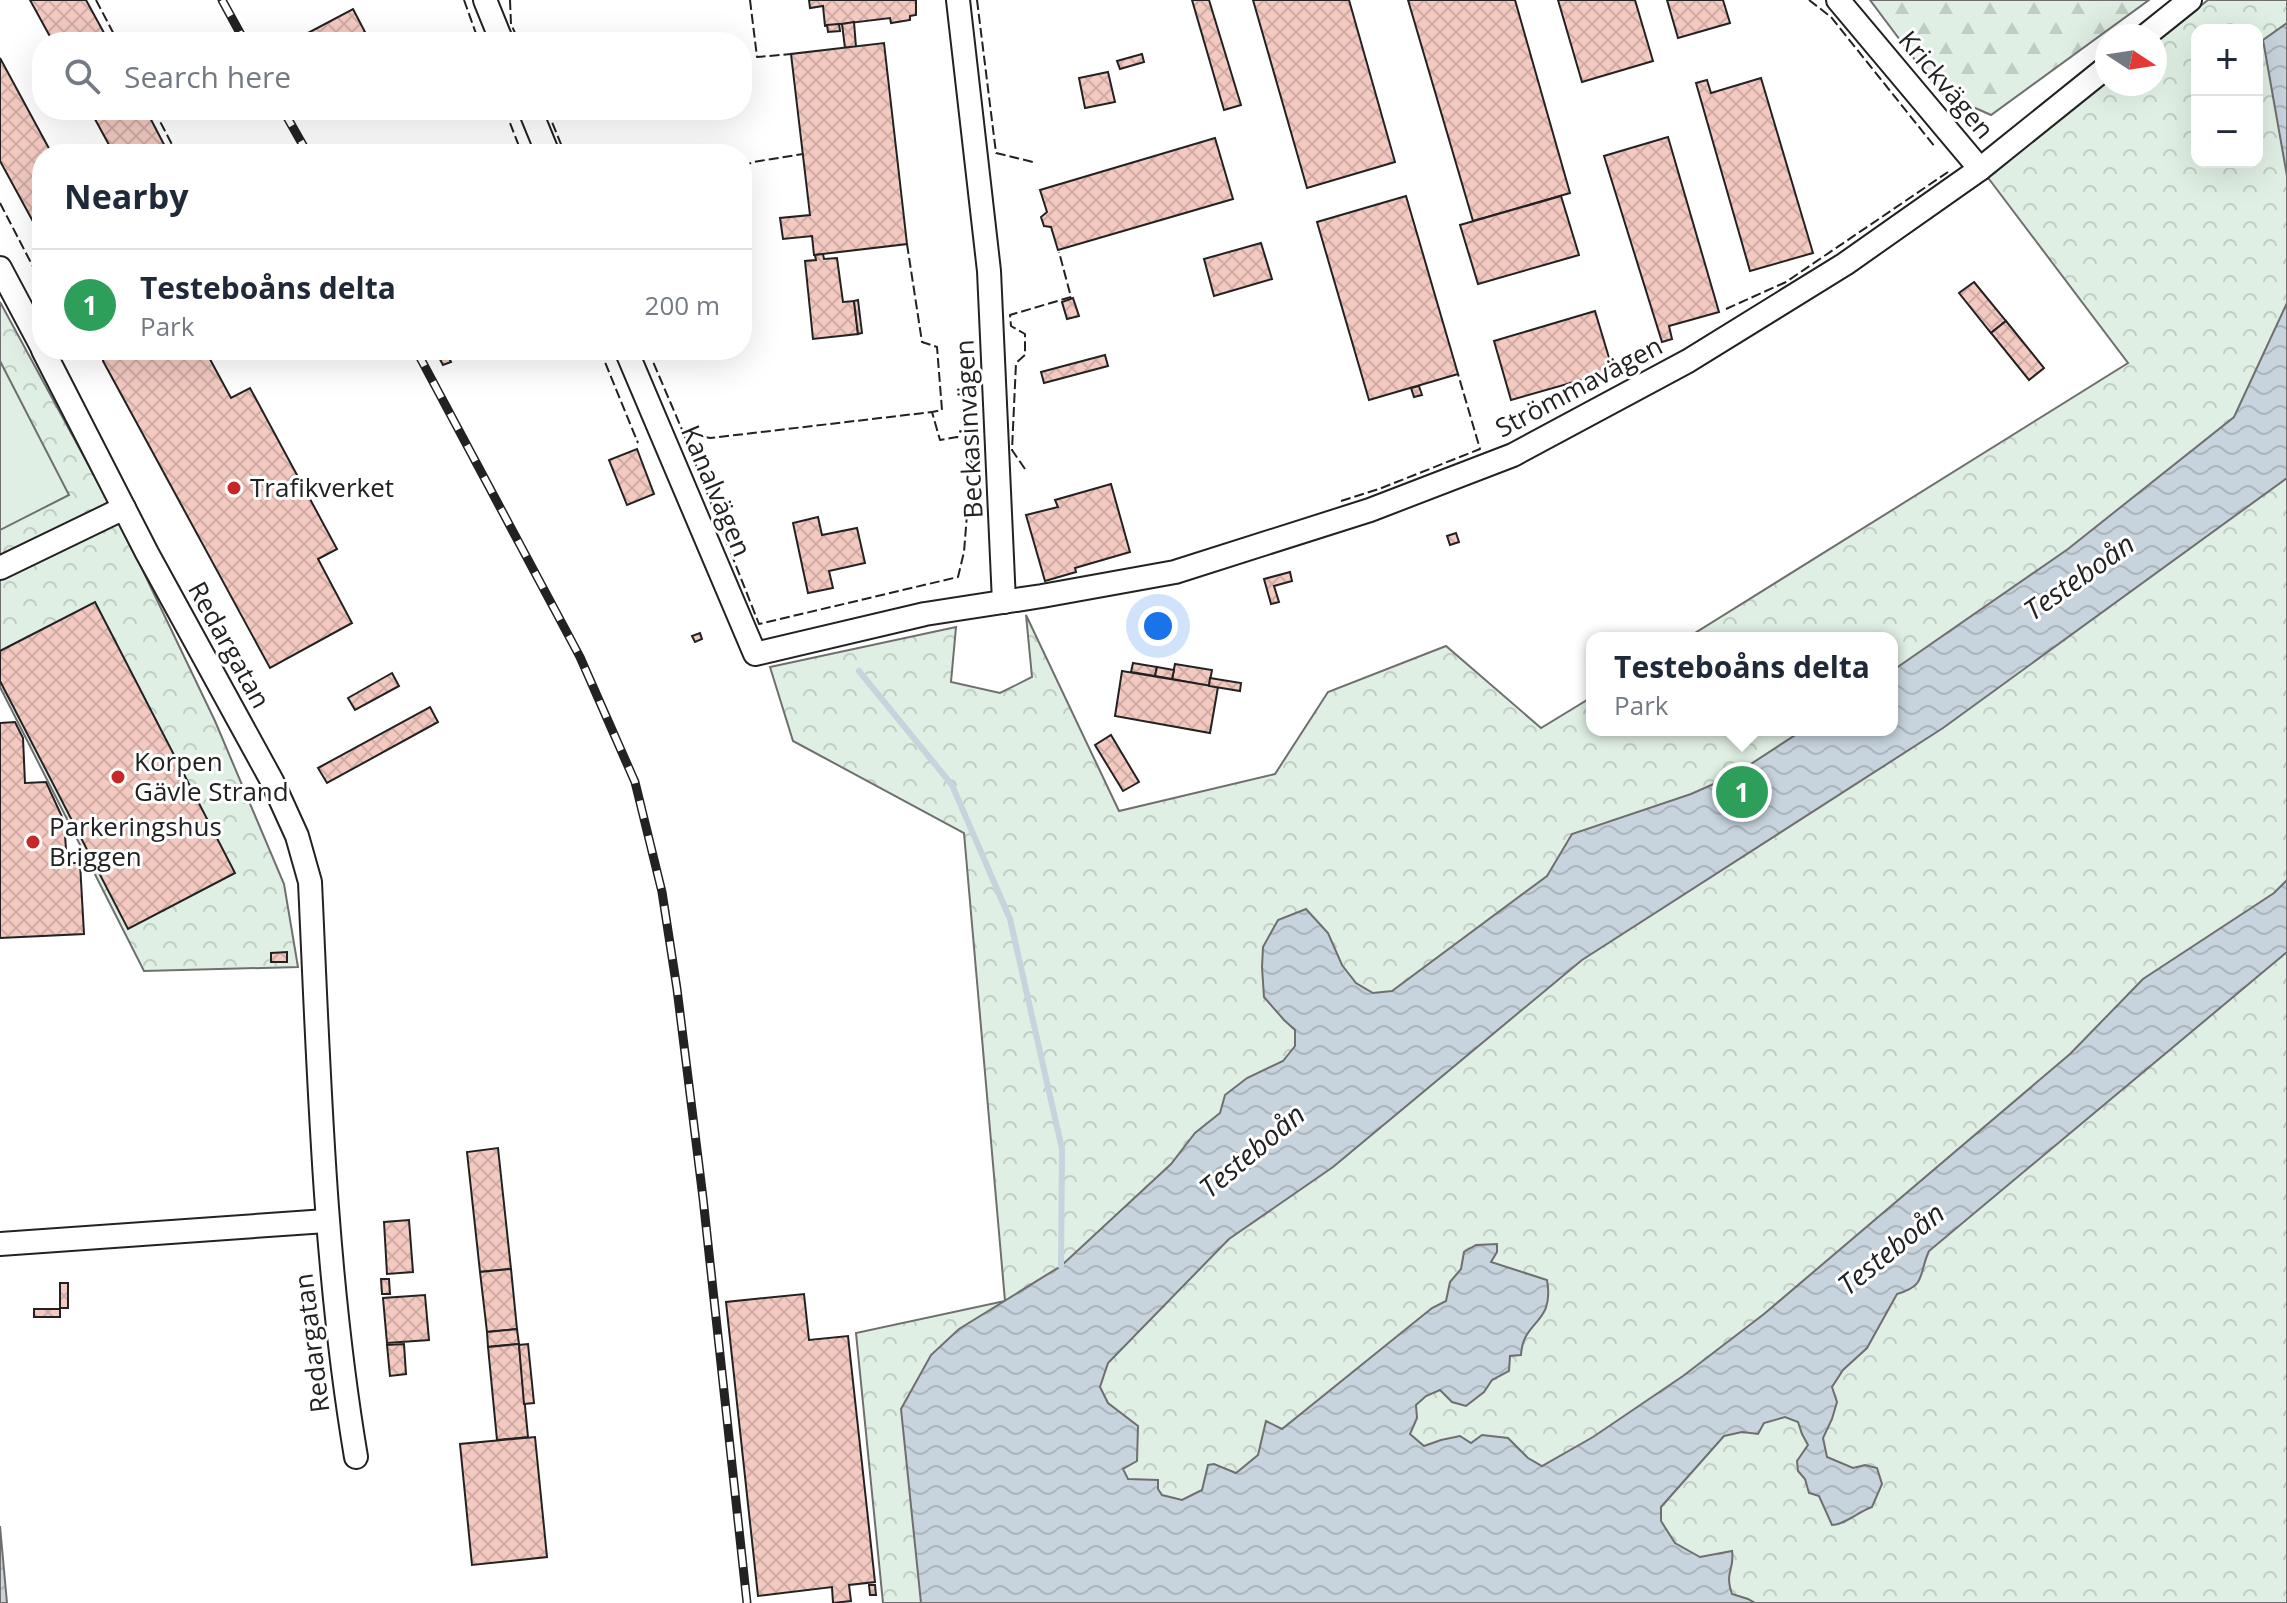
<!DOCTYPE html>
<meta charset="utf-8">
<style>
body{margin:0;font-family:"Open Sans",sans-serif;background:#f2f2f3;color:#1f2937}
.controls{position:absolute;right:24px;top:24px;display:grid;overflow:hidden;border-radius:16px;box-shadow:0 8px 32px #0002}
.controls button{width:72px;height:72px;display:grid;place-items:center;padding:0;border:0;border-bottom:2px solid #e0e1e3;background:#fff;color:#1f2937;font:40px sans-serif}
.compass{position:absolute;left:2095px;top:24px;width:72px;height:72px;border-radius:50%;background:#fff;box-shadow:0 8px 32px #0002;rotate:102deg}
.you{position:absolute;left:1158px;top:626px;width:28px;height:28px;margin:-20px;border:6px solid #fff;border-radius:50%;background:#1a73e8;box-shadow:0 0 0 12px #1a73e833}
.badge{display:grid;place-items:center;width:52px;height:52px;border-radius:50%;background:#c62828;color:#fff;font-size:26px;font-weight:700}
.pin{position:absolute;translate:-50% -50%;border:4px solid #fff;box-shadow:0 2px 8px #0006}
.popup{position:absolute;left:1586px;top:632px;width:312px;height:104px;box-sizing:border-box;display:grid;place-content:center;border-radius:16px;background:#fff;filter:drop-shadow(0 2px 6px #0005);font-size:26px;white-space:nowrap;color:#747a83}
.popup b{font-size:30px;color:#1f2937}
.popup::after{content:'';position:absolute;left:50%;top:100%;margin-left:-16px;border:16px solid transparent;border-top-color:#fff}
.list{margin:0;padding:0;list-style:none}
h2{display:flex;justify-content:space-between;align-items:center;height:104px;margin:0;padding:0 32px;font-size:34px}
h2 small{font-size:26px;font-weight:400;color:#747a83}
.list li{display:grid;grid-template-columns:52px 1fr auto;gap:24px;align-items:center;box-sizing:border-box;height:112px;padding:0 32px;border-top:2px solid #e0e1e3}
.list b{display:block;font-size:30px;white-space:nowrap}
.list p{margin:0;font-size:26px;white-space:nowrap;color:#747a83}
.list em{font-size:26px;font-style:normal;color:#747a83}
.icon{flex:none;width:44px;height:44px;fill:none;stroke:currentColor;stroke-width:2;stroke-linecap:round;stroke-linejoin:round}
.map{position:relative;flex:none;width:2287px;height:1603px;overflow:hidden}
.search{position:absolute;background:#fff;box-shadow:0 8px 32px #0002;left:32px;top:32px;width:720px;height:88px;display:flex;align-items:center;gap:20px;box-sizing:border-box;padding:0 28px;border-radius:32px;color:#747a83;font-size:30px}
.panel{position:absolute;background:#fff;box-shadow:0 8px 32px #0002;left:32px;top:144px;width:720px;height:216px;border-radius:32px}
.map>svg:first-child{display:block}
</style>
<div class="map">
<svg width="2287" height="1603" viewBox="0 0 2287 1603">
<defs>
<pattern id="forest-firs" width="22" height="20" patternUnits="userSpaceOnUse" patternTransform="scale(2)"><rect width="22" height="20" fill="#e0efe3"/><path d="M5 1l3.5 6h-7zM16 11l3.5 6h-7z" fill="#c0cdc2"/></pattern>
<pattern id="park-crowns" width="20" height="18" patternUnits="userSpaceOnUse" patternTransform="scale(2)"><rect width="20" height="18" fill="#e0efe3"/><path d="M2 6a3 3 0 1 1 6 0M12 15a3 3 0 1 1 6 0" fill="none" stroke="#c0cdc2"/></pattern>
<pattern id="water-waves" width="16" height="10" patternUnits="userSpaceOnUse" patternTransform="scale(2)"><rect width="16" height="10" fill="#c7d3dd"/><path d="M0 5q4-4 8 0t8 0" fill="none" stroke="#abb5bd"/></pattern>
<pattern id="building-cross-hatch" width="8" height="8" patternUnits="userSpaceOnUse" patternTransform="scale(2)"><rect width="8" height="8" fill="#f3c9c0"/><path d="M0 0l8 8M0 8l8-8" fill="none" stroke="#d0aca5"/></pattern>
</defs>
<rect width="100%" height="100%" fill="#fff"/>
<!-- forest -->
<polygon fill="url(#forest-firs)" stroke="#6f6f6f" stroke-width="2" points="1870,0 2149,0 1991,115 1939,92"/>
<!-- park -->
<g fill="url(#park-crowns)" stroke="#6f6f6f" stroke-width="2" fill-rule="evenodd">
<path d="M2208 0H2287V1603H883L856 1333 1005 1301 964 833 793 741 770 667 956 627 951 682 1000 693 1032 677 1026 615 1119 811 1275 774 1328 692 1446 646 1541 728 1592 697V730H1892V638H1687L2128 363 1986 175 2107 80V84H2155V42ZM2197 30H2257V162H2197Z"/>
<polygon points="0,302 121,525 215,721 284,884 298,967 144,971 0,687"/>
</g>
<!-- garden -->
<polygon fill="#e0efe3" stroke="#6f6f6f" stroke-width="2" points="0,361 69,495 0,530"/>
<!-- water -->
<g fill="url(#water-waves)" stroke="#6f6f6f" stroke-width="2">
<polygon points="2287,23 2287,176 2263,40"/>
<path d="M2287 303V478L1943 728 1582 960 1333 1167 1229 1239 1108 1363 1100 1387 1108 1403 1138 1426 1137 1461 1123 1469 1128 1479 1158 1480V1489L1162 1495 1182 1500 1202 1490 1208 1465 1214 1464 1236 1473 1258 1455 1266 1421 1282 1429 1432 1308 1446 1301 1450 1282 1461 1269 1464 1252 1476 1245 1497 1244V1252L1491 1262 1547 1280C1555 1325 1523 1319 1521 1355L1510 1356 1509 1371 1492 1380 1484 1392 1466 1406 1452 1402 1440 1390 1426 1396 1416 1405 1417 1418 1410 1434 1424 1446 1441 1440 1460 1436 1471 1443 1482 1435 1508 1438 1528 1458 1542 1466 1593 1437 1683 1376 1764 1314 2070 1054 2143 979 2274 893 2287 880V952L1929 1251C1918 1275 1927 1285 1897 1294L1867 1348 1843 1370 1832 1387 1837 1402 1832 1419 1823 1438 1827 1457 1853 1468 1865 1465 1877 1468 1882 1484 1872 1507C1858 1512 1844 1525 1832 1525L1819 1496 1809 1493 1805 1479 1798 1471 1797 1461 1808 1445 1802 1434 1798 1422 1785 1417 1764 1423 1758 1434 1742 1432 1724 1436 1661 1507V1521L1675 1543 1700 1557 1732 1551C1735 1570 1724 1571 1732 1594L1748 1599 1755 1603H921L901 1409 931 1355 959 1329 1061 1266 1171 1164 1195 1133 1220 1113 1225 1095 1247 1078 1283 1061 1295 1046V1030L1284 1020 1264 997 1262 967 1263 947 1278 920 1306 909 1328 933 1342 965 1356 983 1373 993 1392 991 1547 876 1572 834 1691 794 1734 775 1803 730H1892V671L2068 549 2234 417Z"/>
<polygon points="0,1526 7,1603 0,1603"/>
</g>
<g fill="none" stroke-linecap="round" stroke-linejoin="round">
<!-- stream -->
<polyline stroke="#c7d3dd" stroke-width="6" points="859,671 952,785 1010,919 1062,1149 1061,1266"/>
</g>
<!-- building -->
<g fill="url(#building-cross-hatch)" stroke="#222" stroke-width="2">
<polygon points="30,0 86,0 109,42 53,42"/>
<polygon points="809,0 916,0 916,15 910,16 910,20 891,23 890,18 825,26 823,6 810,8"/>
<polygon points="1192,0 1209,0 1241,105 1224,110"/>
<polygon points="1253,0 1349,0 1395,162 1307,188"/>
<polygon points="1408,0 1515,0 1570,193 1473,221"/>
<polygon points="1558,0 1635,0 1653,61 1582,82"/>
<polygon points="1667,0 1723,0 1730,23 1678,38"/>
<polygon points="353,9 365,32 345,42 291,42"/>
<polygon points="854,22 856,47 845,48 842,24"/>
<polygon points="839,24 840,31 828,32 827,25"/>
<polygon points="884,43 907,244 814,255 812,236 783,239 780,218 810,215 791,54"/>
<polygon points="1142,54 1144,62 1120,69 1117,61"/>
<polygon points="0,58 52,154 42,154 42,238 0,161"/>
<polygon points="1108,72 1115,102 1085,108 1079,78"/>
<polygon points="1761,78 1813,253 1750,271 1696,83 1707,80 1711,93"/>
<polygon points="90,110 146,110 169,154 114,154"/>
<polygon points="1668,137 1719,312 1669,326 1672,339 1662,342 1604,156"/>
<polygon points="1215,138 1233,199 1058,250 1051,227 1044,226 1041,217 1047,212 1040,190"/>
<polygon points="1406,196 1458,374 1369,400 1317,222"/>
<polygon points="1561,196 1579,255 1478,284 1460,225"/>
<polygon points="1261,243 1272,279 1214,296 1204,259"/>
<polygon points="823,254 824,259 837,258 843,302 854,301 858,334 813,339 805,261 816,260 815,255"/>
<polygon points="1974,282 2006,321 1991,333 1959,293"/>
<polygon points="1073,298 1079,316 1067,319 1062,302"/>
<polygon points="858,300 862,333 858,334 854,301"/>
<polygon points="1595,311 1613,371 1511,400 1494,341"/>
<polygon points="2006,321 2044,368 2029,380 1991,333"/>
<polygon points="104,350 205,350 231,398 250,388 337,549 318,559 352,623 270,668 103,361"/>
<polygon points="435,350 445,350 451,362 443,365"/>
<polygon points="1105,355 1108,366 1044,383 1041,372"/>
<polygon points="1419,386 1422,395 1414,397 1411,388"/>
<polygon points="637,449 654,494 627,505 609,460"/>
<polygon points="1111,484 1130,552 1075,568 1076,572 1045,581 1026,515 1058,507 1055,500"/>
<polygon points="818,517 822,535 857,528 865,563 829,571 833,588 808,593 793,523"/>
<polygon points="1456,533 1459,542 1450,545 1447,536"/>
<polygon points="1290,572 1292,581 1274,586 1279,602 1271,604 1264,579"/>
<polygon points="95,602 235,873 128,929 0,681 0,651"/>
<polygon points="700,633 702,639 695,642 692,636"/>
<polygon points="1133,663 1157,667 1155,676 1131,672"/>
<polygon points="1175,664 1212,670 1209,686 1172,679"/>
<polygon points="1157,667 1174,670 1172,679 1155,676"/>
<polygon points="1122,671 1218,687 1210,733 1115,716"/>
<polygon points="392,673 399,686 355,710 348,698"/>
<polygon points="1210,678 1241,683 1240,691 1209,686"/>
<polygon points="430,707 438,722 327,783 318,768"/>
<polygon points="15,722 23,738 25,783 46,782 64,821 67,863 80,863 84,934 0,938 0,723"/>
<polygon points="1111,735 1139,782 1123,791 1095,745"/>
<polygon points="287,952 287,962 271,962 271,953"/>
<polygon points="498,1148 511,1269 480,1272 467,1152"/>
<polygon points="409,1220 413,1272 387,1274 384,1222"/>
<polygon points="511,1269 517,1329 487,1332 480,1272"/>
<polygon points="381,1279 389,1279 390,1294 382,1294"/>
<rect x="60" y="1283" width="8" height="25"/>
<polygon points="804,1294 809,1340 848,1336 875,1582 849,1585 851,1601 833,1603 832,1587 758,1596 726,1302"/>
<polygon points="425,1295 429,1340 387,1343 383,1298"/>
<rect x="34" y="1309" width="26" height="8"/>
<polygon points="517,1329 519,1344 488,1347 487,1332"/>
<polygon points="404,1344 406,1374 390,1376 387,1345"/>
<polygon points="519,1344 528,1437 497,1440 488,1347"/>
<polygon points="528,1344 534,1403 524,1404 519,1345"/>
<polygon points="535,1437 547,1557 472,1565 460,1444"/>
<polygon points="869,1585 875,1585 876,1595 870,1595"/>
</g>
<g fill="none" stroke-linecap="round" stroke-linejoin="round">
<!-- minor casing -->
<g stroke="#222" stroke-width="26">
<g id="minor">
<polyline points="485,0 502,42"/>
<polyline points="958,0 989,271 1004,602"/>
<polyline points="1838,0 1980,169"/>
<polyline points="2145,36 2190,0"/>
<polyline points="530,110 548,154"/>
<polyline points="0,268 42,347"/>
<path d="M43 350 147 553 272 781 297 836 310 882C319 1074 324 1267 356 1457"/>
<polyline points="626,350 755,654 925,614 1042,596 1175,572 1370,510 1513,455 1688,361 1845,264 1980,169 2107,67"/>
<polyline points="0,568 124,508"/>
<polyline points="0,1244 326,1221"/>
</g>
</g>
<!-- minor -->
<use href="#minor" stroke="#fff" stroke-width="22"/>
<!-- rail casing -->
<g stroke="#222" stroke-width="9">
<g id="rail">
<polyline points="222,0 245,42"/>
<polyline points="283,110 308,154"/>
<polyline points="416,350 580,657 635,782 662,892 677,989 703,1198 747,1603"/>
</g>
</g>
<!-- rail -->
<use href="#rail" stroke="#fff" stroke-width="6" stroke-dasharray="18" stroke-linecap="butt"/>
<!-- fence -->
<g stroke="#222" stroke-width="2" stroke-dasharray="10 4" stroke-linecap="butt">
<polyline points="96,0 118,42"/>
<polyline points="464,0 479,42"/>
<polyline points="510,0 511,24 519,42"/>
<polyline points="750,0 757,57 791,54"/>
<polyline points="977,0 996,153 1033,162"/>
<polyline points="1809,0 1831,17 1935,147"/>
<polyline points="154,110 177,154"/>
<polyline points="505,110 522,154"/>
<polyline points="547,110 565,154"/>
<polyline points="742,167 753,162 803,154"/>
<polyline points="0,203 42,284"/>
<polyline points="907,244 922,342 937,347 942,410 932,412"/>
<polyline points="1726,309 1786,282 1948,172"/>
<polyline points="600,350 638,443"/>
<polyline points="648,350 683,432 710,438 932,412 940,440 957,437 973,440 964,552 958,577 759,624 683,432"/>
<polyline points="1025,469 1012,450 1016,363 1025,355 1025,334 1011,326 1010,315 1071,297 1059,252"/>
<polyline points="1341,501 1379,489 1480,449 1458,374"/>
</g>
</g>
<!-- markers -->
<g fill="#c62828" stroke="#fff" stroke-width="3">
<circle cx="234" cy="488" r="8"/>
<circle cx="118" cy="777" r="8"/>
<circle cx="33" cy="842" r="8"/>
</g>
<g text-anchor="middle" stroke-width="6" stroke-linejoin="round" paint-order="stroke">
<!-- street labels -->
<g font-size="26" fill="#222" stroke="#fff">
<text transform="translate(1946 85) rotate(50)" y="9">Krickvägen</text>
<text transform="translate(1579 387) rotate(-28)" y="9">Strömmavägen</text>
<text transform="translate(969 429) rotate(-93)" y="9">Beckasinvägen</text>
<text transform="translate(716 491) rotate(67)" y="9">Kanalvägen</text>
<text transform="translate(229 645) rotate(61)" y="9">Redargatan</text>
<text transform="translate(312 1343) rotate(-97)" y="9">Redargatan</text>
</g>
<!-- poi labels -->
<g font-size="26" fill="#222" stroke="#fff" text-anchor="start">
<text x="250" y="497">Trafikverket</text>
<text x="134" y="771">Korpen<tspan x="134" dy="30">Gävle Strand</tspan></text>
<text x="49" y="836">Parkeringshus<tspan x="49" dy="30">Briggen</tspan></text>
</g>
<!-- water labels -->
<g font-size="28" font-style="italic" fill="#222" stroke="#fff">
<text transform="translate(2079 577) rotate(-35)" y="10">Testeboån</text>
<text transform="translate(1252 1151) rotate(-40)" y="10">Testeboån</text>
<text transform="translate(1891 1249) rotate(-39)" y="10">Testeboån</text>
</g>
</g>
</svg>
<div class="controls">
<button>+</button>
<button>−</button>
</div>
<svg class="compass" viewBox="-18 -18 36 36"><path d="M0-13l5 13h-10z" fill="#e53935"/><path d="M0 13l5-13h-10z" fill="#747a83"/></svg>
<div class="you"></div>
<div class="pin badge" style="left:1742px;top:792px;background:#2e9e5b">1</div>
<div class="popup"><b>Testeboåns delta</b>Park</div>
<div class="search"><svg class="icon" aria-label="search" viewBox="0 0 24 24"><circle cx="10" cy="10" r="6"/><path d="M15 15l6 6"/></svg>Search here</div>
<section class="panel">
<h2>Nearby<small></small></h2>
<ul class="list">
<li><span class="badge" style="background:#2e9e5b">1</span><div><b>Testeboåns delta</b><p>Park</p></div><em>200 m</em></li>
</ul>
</section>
</div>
